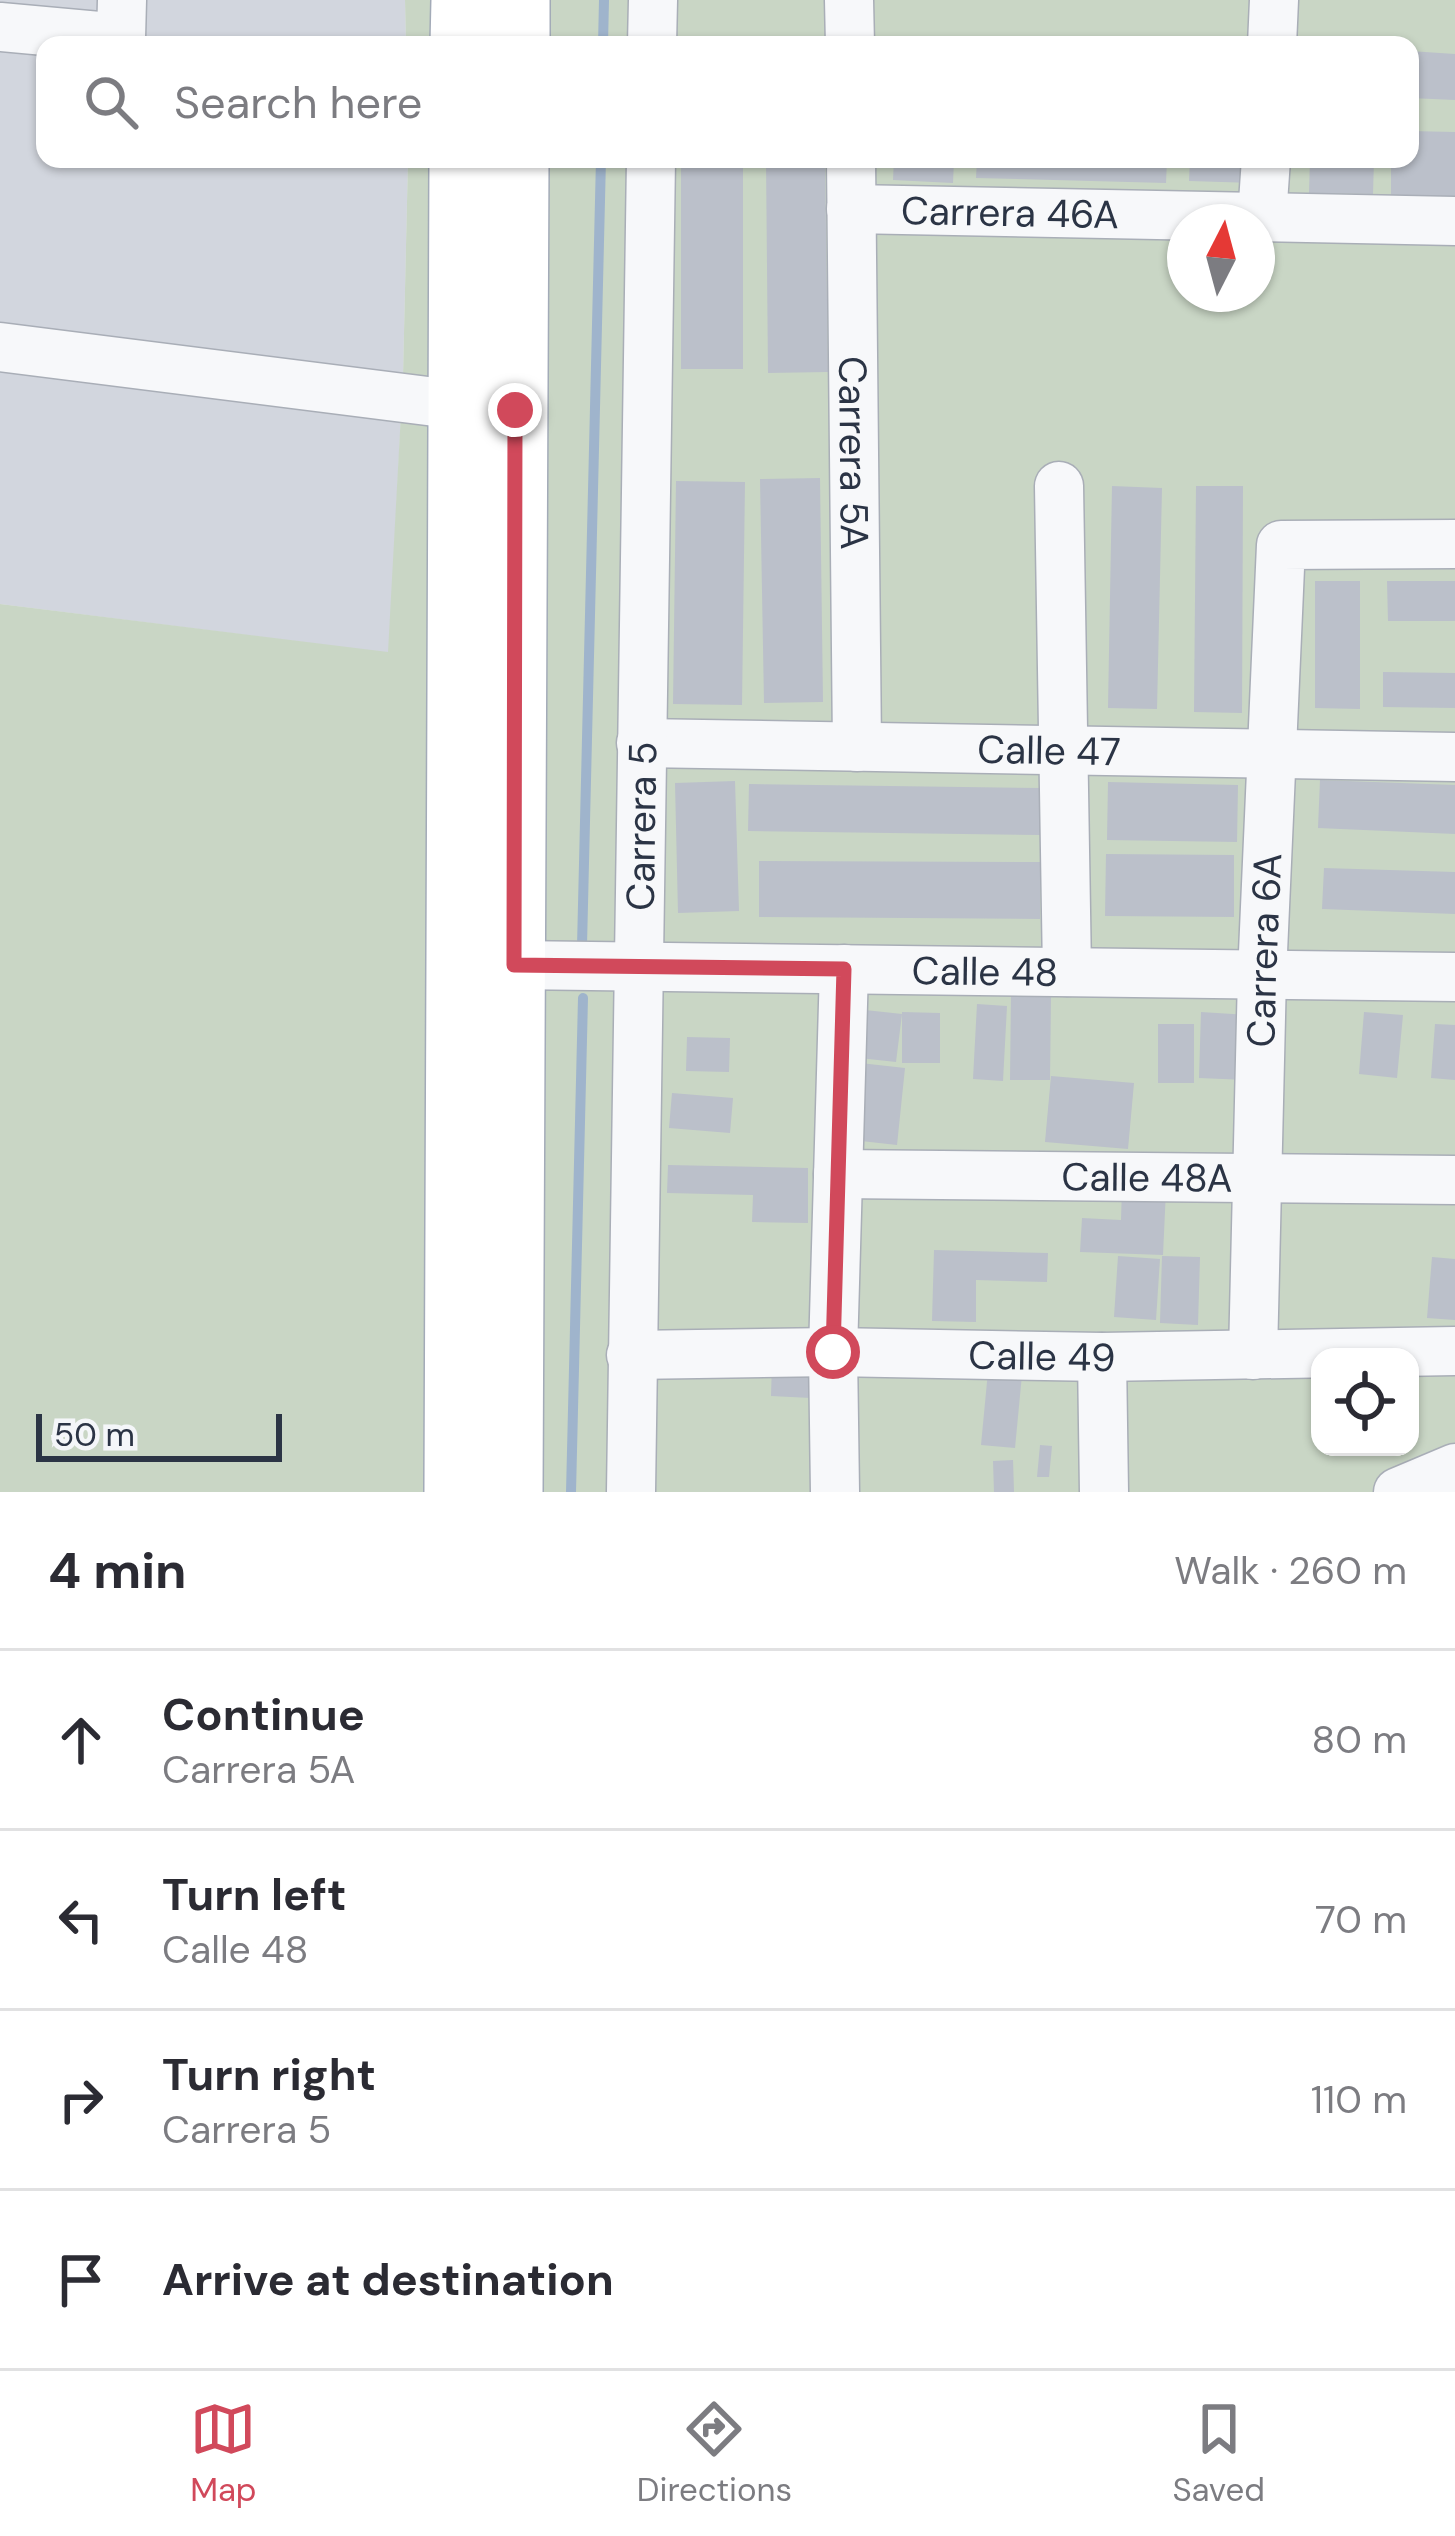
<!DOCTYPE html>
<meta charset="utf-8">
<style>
body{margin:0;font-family:"DM Sans",sans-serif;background:#f7f7f7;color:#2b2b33}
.controls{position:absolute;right:36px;bottom:36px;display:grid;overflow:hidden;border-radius:24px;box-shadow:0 3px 9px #0004}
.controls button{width:108px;height:108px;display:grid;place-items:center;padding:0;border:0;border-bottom:3px solid #e1e1e2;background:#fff;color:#2b2b33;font:60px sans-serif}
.compass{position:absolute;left:1167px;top:204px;width:108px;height:108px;border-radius:50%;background:#fff;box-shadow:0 3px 9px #0004;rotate:6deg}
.scale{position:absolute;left:36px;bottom:30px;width:246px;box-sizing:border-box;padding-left:12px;border:6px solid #2b3445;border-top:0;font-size:33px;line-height:42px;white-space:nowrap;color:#2b3445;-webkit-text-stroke:9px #f4f6f9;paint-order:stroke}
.stop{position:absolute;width:36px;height:36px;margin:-27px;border:9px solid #d1495b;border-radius:50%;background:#fff}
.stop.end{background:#d1495b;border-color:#fff;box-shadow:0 3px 12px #0008}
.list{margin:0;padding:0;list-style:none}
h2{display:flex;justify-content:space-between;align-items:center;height:156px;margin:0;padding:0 48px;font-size:51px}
h2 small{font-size:39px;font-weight:400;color:#7c7c81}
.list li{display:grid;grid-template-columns:78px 1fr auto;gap:36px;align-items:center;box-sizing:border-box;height:180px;padding:0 48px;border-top:3px solid #e1e1e2}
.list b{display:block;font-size:45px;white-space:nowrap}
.list p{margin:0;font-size:39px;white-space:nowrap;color:#7c7c81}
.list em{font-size:39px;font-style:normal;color:#7c7c81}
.icon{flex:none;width:66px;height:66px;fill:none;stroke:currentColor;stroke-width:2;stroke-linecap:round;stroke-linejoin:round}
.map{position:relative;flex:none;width:1455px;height:1492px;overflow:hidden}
.search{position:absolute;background:#fff;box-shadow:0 3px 9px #0004;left:36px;right:36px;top:36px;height:132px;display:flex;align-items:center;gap:30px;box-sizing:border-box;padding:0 42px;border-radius:24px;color:#7c7c81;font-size:45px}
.sheet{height:876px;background:#fff}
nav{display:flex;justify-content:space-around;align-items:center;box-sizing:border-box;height:168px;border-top:3px solid #e1e1e2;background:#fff;font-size:33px;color:#7c7c81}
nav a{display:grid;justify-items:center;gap:6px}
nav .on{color:#d1495b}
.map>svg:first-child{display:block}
</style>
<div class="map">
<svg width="1455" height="1492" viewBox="0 0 1455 1492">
<rect width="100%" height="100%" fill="#e4e7ec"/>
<!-- built -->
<polygon fill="#d2d6de" points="0,0 405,0 406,45 45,45 45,159 408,159 403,376 389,653 0,604"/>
<!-- green -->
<path fill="#c9d6c5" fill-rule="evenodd" d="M405 0H1455V1492H0V604L388 652 403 376 408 159H1410V45H406ZM1185 222H1257V294H1185ZM1320 1357H1410V1447H1320Z"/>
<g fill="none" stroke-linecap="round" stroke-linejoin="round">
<!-- stream -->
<g stroke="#9fb4cc" stroke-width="10">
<polyline points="603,45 604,0"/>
<polyline points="582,946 601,159"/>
<polyline points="571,1492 583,998"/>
</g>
</g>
<!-- building -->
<g fill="#bbc0ca">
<polygon points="1410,51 1455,54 1455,100 1410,98"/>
<polygon points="1410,131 1455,132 1455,196 1391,196 1391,159 1410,159"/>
<rect x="681" y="159" width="62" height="210"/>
<polygon points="766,159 825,159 828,372 768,373"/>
<polygon points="894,159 954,159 953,183 893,180"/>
<polygon points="977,159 1167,159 1166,183 976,178"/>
<polygon points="1190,159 1255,159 1254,183 1189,181"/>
<polygon points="1310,159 1374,159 1373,194 1309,193"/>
<polygon points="820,478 823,702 764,703 760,479"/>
<polygon points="676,481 745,482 742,705 673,704"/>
<polygon points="1112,486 1162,488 1157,709 1108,708"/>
<polygon points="1196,486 1243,486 1242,713 1194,712"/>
<polygon points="1315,581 1360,581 1360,709 1315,708"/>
<polygon points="1387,581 1455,581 1455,621 1388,621"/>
<polygon points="1383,672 1455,673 1455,708 1383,707"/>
<polygon points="1320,780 1455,785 1455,834 1318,828"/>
<polygon points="735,781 739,911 678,913 675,783"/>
<polygon points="1108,782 1238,785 1237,842 1107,840"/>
<polygon points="749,784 1041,788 1041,835 748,831"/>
<polygon points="1106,854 1234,855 1234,917 1105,916"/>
<polygon points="759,861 1040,862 1040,919 759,917"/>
<polygon points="1324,868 1455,872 1455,914 1322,909"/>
<polygon points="1011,995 1051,996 1050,1080 1010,1080"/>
<polygon points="977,1004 1007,1006 1003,1081 973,1079"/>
<polygon points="856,1009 902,1014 896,1062 850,1057"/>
<polygon points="902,1012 940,1013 940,1063 902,1063"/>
<polygon points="1201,1012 1249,1015 1246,1080 1199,1078"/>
<polygon points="1364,1012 1403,1015 1397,1078 1359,1074"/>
<rect x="1158" y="1024" width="36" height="59"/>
<polygon points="1435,1024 1455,1025 1455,1080 1431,1078"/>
<polygon points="687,1037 730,1038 729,1072 686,1071"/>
<polygon points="860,1063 905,1068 897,1145 852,1140"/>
<polygon points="1051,1076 1134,1083 1128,1149 1045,1142"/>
<polygon points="672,1093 733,1098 730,1133 669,1128"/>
<polygon points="668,1165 808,1168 808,1223 752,1222 753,1195 667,1193"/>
<polygon points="1122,1188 1166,1190 1163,1255 1080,1252 1082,1218 1121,1220"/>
<polygon points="934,1250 1048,1253 1047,1282 976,1280 976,1322 932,1321"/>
<polygon points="1118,1256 1160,1259 1156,1320 1114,1317"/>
<polygon points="1162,1256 1200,1257 1198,1325 1160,1323"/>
<polygon points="1432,1257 1455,1259 1455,1320 1427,1318"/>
<polygon points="989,1361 1023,1364 1015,1448 981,1445"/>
<polygon points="772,1363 812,1366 811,1398 771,1396"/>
<polygon points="1040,1445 1052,1446 1049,1477 1037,1477"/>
<polygon points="1013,1460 1014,1492 994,1492 993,1461"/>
</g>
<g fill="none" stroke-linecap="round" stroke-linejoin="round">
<!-- minor casing -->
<g stroke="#a9aeb7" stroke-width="51">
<g id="minor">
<polyline points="849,0 850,45"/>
<polyline points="0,27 121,38 122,0"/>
<polyline points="652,45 653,0"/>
<polyline points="1272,45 1274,0"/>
<path id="s1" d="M851 159 857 747"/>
<path id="s2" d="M851 209 1455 221"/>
<polyline points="1262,217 1266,159"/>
<polyline points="0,347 459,405"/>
<polyline points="1059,486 1067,972"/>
<path id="s3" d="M641 743 1455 757"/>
<path id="s4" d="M514 965 1455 977"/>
<path id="s5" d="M838 1174 1455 1180"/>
<path id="s6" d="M631 1355 833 1352 1102 1357 1455 1351"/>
<path id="s7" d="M1253 1355 1262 975 1281 545 1455 544"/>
<polyline points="1102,1357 1104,1492"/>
<path id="s8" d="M631 1492 651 159"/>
<polyline points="835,1492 833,1352 844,969"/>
<polyline points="1398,1492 1455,1468"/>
</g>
</g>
<!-- major casing -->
<g stroke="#a3abb8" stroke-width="66">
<g id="major">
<polyline points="462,45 463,0"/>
<polyline points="518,45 518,0"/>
<polyline points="456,1492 461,159"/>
<polyline points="511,1492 517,159"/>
</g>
</g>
<!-- minor -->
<use href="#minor" stroke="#f7f8fa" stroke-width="48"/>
<!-- major -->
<use href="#major" stroke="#fff" stroke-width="63"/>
</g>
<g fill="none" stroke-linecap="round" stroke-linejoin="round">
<!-- route -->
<polyline stroke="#d1495b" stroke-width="15" points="515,410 514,965 844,969 833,1352"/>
</g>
<g text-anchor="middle" stroke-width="9" stroke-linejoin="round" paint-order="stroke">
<!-- street labels -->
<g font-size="39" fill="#2b3445" stroke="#f4f6f9">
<text dy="14" stroke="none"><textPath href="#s2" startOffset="159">Carrera 46A</textPath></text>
<text dy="14" stroke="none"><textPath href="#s1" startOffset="294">Carrera 5A</textPath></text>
<text dy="14" stroke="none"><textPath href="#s3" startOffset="408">Calle 47</textPath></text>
<text dy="14" stroke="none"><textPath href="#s8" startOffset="666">Carrera 5</textPath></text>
<text dy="14" stroke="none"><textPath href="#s7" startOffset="405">Carrera 6A</textPath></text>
<text dy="14" stroke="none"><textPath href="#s4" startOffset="471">Calle 48</textPath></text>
<text dy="14" stroke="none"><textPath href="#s5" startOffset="309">Calle 48A</textPath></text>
<text dy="14" stroke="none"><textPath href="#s6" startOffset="411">Calle 49</textPath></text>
</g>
</g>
</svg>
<div class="controls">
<button><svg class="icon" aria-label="locate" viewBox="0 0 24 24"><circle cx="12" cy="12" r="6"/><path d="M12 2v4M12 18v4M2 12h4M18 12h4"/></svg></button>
</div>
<svg class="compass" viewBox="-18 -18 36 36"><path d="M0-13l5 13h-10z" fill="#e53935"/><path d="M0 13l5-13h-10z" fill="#7c7c81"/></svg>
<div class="scale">50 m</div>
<div class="stop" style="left:833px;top:1352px"></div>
<div class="stop end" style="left:515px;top:410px"></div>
<div class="search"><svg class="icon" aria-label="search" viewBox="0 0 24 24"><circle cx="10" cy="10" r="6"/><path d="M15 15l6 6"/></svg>Search here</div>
</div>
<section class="sheet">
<h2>4 min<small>Walk · 260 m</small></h2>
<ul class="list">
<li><svg class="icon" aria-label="ahead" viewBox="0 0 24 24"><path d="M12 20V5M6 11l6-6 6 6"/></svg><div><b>Continue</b><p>Carrera 5A</p></div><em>80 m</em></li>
<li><svg class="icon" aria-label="left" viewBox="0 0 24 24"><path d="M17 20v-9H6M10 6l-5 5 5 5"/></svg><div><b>Turn left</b><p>Calle 48</p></div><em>70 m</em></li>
<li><svg class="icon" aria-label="right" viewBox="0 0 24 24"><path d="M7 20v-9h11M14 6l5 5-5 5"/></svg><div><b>Turn right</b><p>Carrera 5</p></div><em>110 m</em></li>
<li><svg class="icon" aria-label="arrive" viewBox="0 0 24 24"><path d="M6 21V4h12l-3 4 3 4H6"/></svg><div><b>Arrive at destination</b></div></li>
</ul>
</section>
<nav>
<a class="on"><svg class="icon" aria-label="map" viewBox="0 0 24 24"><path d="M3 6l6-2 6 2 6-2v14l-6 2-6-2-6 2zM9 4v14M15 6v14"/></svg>Map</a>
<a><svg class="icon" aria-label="directions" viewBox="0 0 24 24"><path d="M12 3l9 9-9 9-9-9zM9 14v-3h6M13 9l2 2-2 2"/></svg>Directions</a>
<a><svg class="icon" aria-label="saved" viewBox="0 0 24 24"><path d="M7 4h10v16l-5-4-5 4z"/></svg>Saved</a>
</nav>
